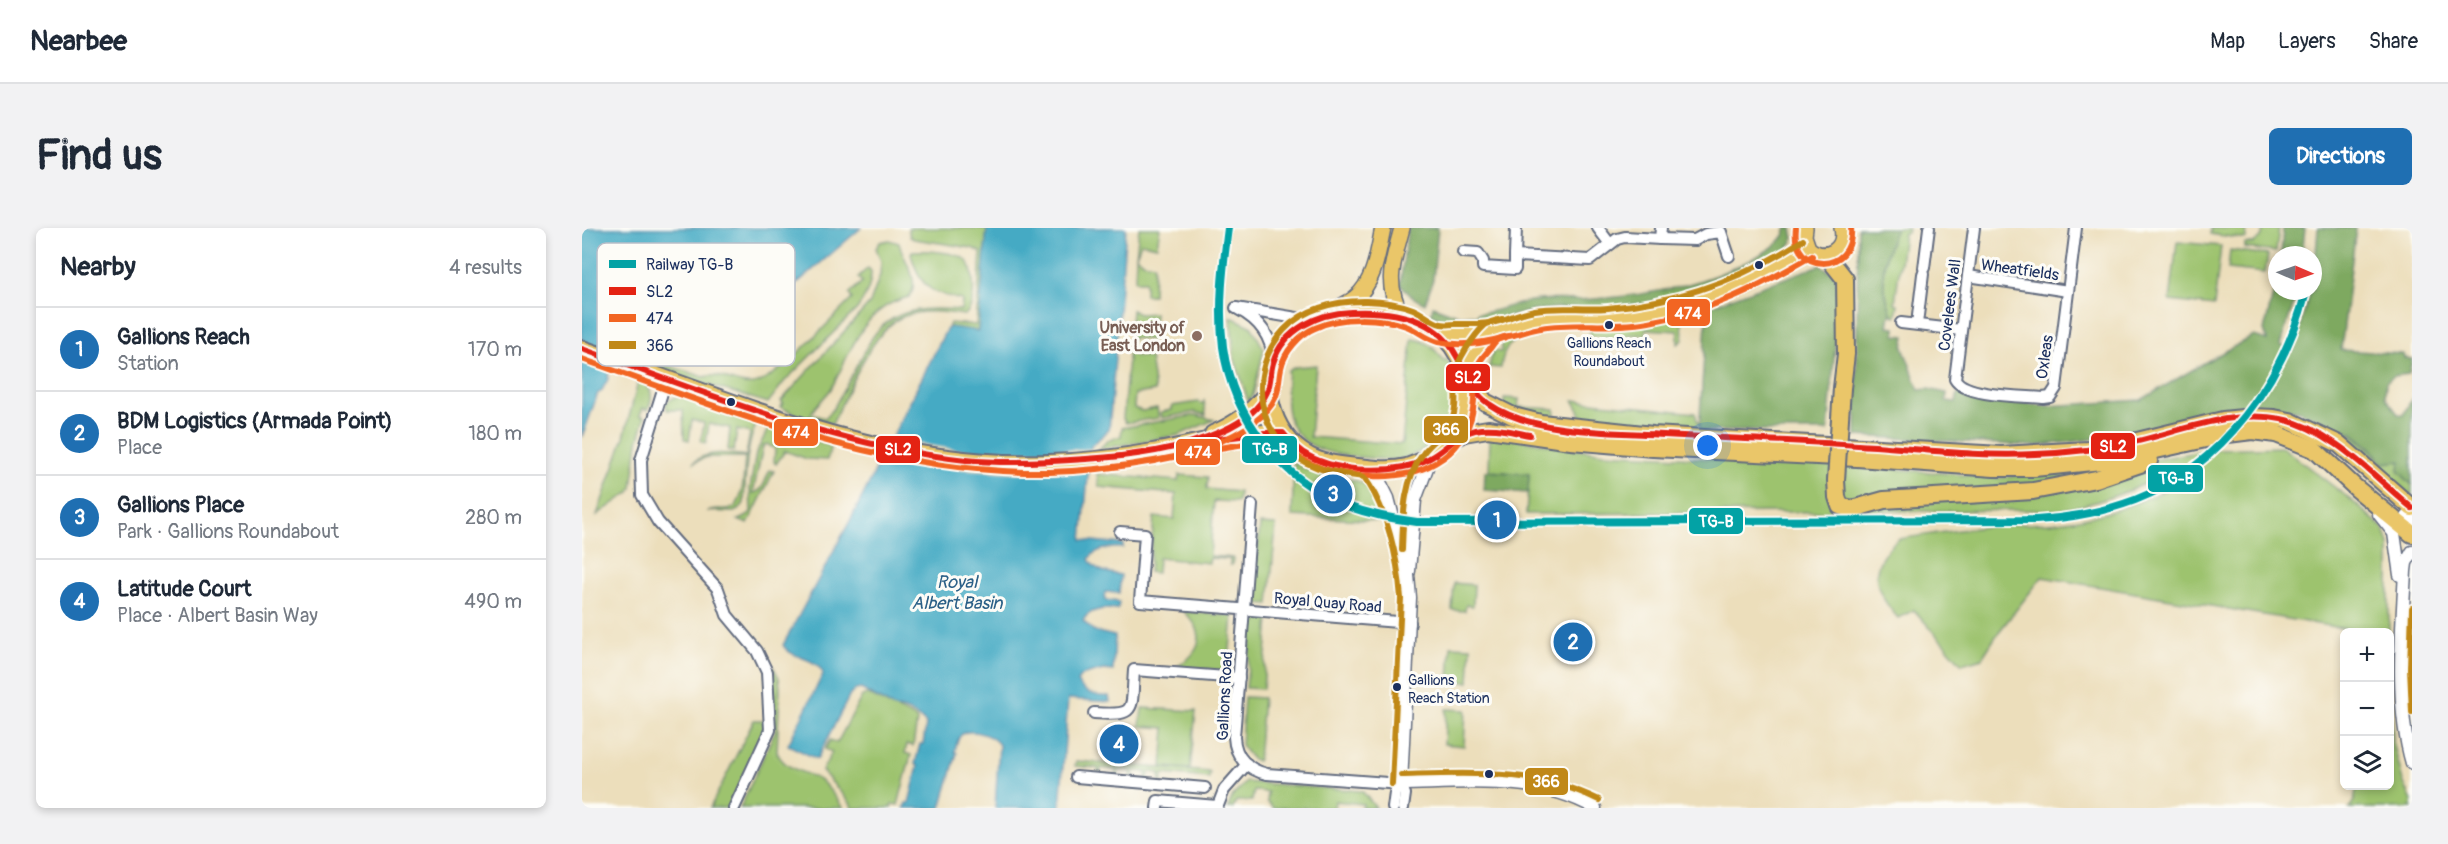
<!DOCTYPE html>
<meta charset="utf-8">
<style>
body{margin:0;font-family:Pangolin,sans-serif;background:#f2f2f3;color:#1f2937}
.controls{position:absolute;right:18px;bottom:18px;display:grid;overflow:hidden;border-radius:9px;box-shadow:0 3px 9px #0003}
.controls button{width:54px;height:54px;display:grid;place-items:center;padding:0;border:0;border-bottom:2px solid #e0e1e3;background:#fff;color:#1f2937;font:30px sans-serif}
.compass{position:absolute;left:1686px;top:18px;width:54px;height:54px;border-radius:50%;background:#fff;box-shadow:0 3px 9px #0003;rotate:92deg}
.you{position:absolute;left:1126px;top:218px;width:21px;height:21px;margin:-15px;border:4px solid #fff;border-radius:50%;background:#1a73e8;box-shadow:0 0 0 9px #1a73e833}
.badge{display:grid;place-items:center;width:39px;height:39px;border-radius:50%;background:#1f6fb2;color:#fff;font-size:20px;font-weight:700}
.pin{position:absolute;translate:-50% -50%;border:3px solid #fff;box-shadow:0 2px 6px #0006}
.list{margin:0;padding:0;list-style:none}
h2{display:flex;justify-content:space-between;align-items:center;height:78px;margin:0;padding:0 24px;font-size:26px}
h2 small{font-size:20px;font-weight:400;color:#747a83}
.list li{display:grid;grid-template-columns:39px 1fr auto;gap:18px;align-items:center;box-sizing:border-box;height:84px;padding:0 24px;border-top:2px solid #e0e1e3}
.list b{display:block;font-size:22px;white-space:nowrap}
.list p{margin:0;font-size:20px;white-space:nowrap;color:#747a83}
.list em{font-size:20px;font-style:normal;color:#747a83}
.icon{flex:none;width:33px;height:33px;fill:none;stroke:currentColor;stroke-width:2;stroke-linecap:round;stroke-linejoin:round}
.map{position:relative;flex:none;width:1830px;height:580px;overflow:hidden;border-radius:9px}
header{display:flex;align-items:center;gap:36px;box-sizing:border-box;height:84px;padding:0 30px;background:#fff;border-bottom:2px solid #e0e1e3}
header strong{font-size:28px}
nav{display:flex;gap:33px;margin-inline-start:auto;font-size:21px}
.intro{display:flex;align-items:center;justify-content:space-between;box-sizing:border-box;height:144px;padding:0 36px}
h1{margin:0;font-size:42px}
.button{padding:15px 27px;border-radius:9px;background:#1f6fb2;color:#fff;font-size:21px;font-weight:700}
main{display:flex;gap:36px;padding:0 36px}
aside{flex:1;background:#fff;border-radius:9px;box-shadow:0 3px 9px #0003}
.map>svg:first-child{display:block}
</style>
<header>
<strong>Nearbee</strong>
<nav><a>Map</a><a>Layers</a><a>Share</a></nav>
</header>
<div class="intro"><h1>Find us</h1><a class="button">Directions</a></div>
<main>
<aside>
<h2>Nearby<small>4 results</small></h2>
<ul class="list">
<li><span class="badge">1</span><div><b>Gallions Reach</b><p>Station</p></div><em>170 m</em></li>
<li><span class="badge">2</span><div><b>BDM Logistics (Armada Point)</b><p>Place</p></div><em>180 m</em></li>
<li><span class="badge">3</span><div><b>Gallions Place</b><p>Park · Gallions Roundabout</p></div><em>280 m</em></li>
<li><span class="badge">4</span><div><b>Latitude Court</b><p>Place · Albert Basin Way</p></div><em>490 m</em></li>
</ul>
</aside>
<div class="map">
<svg width="1830" height="580" viewBox="0 0 1830 580">
<rect width="100%" height="100%" fill="#fdfcf7"/>
<filter id="ink" filterUnits="userSpaceOnUse"><feTurbulence type="fractalNoise" baseFrequency=".0167" numOctaves="2"/><feDisplacementMap in="SourceGraphic" scale="12" xChannelSelector="R" yChannelSelector="G"/><feConvolveMatrix kernelMatrix="1 2 1 2 8 2 1 2 1" color-interpolation-filters="sRGB"/></filter>
<filter id="wash" filterUnits="userSpaceOnUse"><feTurbulence type="fractalNoise" baseFrequency=".008" numOctaves="4" result="noise"/><feDisplacementMap in="SourceGraphic" scale="24" xChannelSelector="R" yChannelSelector="G"/><feGaussianBlur stdDeviation="1.35" result="paint"/><feColorMatrix in="noise" values="0 0 0 0 0 0 0 0 0 0 0 0 0 0 0 0 0 1.4 0 .05"/><feComposite in="paint" operator="in"/></filter>
<g filter="url(#wash)">
<rect width="100%" height="100%" fill="#ecdebb"/>
<!-- green -->
<g fill="#9dc36e" stroke="#5c7966" stroke-width="1.5">
<polygon points="326,0 405,0 396,103 366,100 368,95 394,97 399,24 390,20 332,11 328,9"/>
<polygon points="557,0 578,0 575,18 559,15 554,28"/>
<path d="M1314 0H1326L1325 5H1322L1313 75 1316 76 1314 88 1310 87C1297 50 1299 36 1314 0Z"/>
<polygon points="1629,0 1665,0 1664,11 1628,6"/>
<polygon points="1682,0 1697,0 1694,24 1662,20 1663,16 1671,16 1679,10"/>
<path d="M307 12 317 15C321 32 340 53 327 69 279 80 270 123 249 161 243 170 233 177 229 186L243 190 251 181 290 110C312 78 345 80 379 82L380 72C348 65 338 59 329 26L331 23C342 22 374 24 383 31 394 40 395 81 382 87 364 84 341 81 323 88 290 99 266 165 250 196L218 188 198 179 201 175 199 173 288 75 298 47 299 33 294 20 298 14Z"/>
<polygon points="1595,14 1639,18 1632,78 1588,73"/>
<polygon points="1648,22 1686,27 1683,45 1646,41"/>
<polygon points="554,28 561,34 572,36 571,67 563,67 563,53 553,53"/>
<path d="M286 40 289 43C289 59 284 68 275 81L202 154 186 175 86 145 58 133 59 129 122 149C139 143 154 159 172 156 195 152 251 89 270 71L267 66 280 54 276 49Z"/>
<polygon points="550,82 557,86 573,85 570,112 550,110 546,123 553,128 568,129 573,163 553,166 552,180 560,183 575,180 577,190 544,195 541,191"/>
<polygon points="649,89 669,98 682,121 671,167 666,173 652,129"/>
<polygon points="1092,89 1092,92 1100,91 1101,112 1096,116 1096,103 1064,101 1064,107 1045,107 1044,117 1042,110 1008,108 1008,99 1056,96"/>
<path d="M959 101V105C936 105 921 116 919 140L907 139 911 123 919 124 921 111Z"/>
<path d="M830 111C845 112 853 121 862 133L865 132C874 146 876 163 872 180 865 205 845 225 819 231 808 233 797 231 787 230 759 228 720 224 708 193 703 178 704 159 706 143L713 139 734 137 728 209 820 216Z"/>
<path d="M57 150C70 158 72 168 66 182L61 180 58 187 63 189 56 214 50 260 48 264 15 287 42 209Z"/>
<path d="M104 168 176 193C163 218 164 247 162 275L158 281 152 284 127 283C134 279 143 283 151 280 162 275 162 240 163 229H125L111 235C124 221 148 226 164 228L168 205 155 202 152 223 146 222 148 200 127 196 124 215 119 214 122 195 110 192 107 212 102 211 101 182H85L84 175 93 169Z"/>
<polygon points="922,170 937,171 936,179 973,181 972,191 922,178"/>
<polygon points="991,172 1113,185 1117,198 998,191 998,184"/>
<polygon points="622,173 624,187 613,184 580,190 579,184 590,182 590,178 616,174 620,176"/>
<polygon points="614,187 632,192 597,207 517,221 525,213 539,208 540,200"/>
<path d="M1742 193C1768 205 1782 213 1801 235L1819 233 1817 243 1830 257V268L1809 252 1792 228 1787 227 1768 211 1741 196Z"/>
<path d="M188 197 249 218 245 232 225 231 203 223 194 236 192 234 193 221 185 216 181 218 171 265C183 263 183 250 188 242L192 243 166 296 156 292 164 289 169 284 168 260 174 225Z"/>
<path d="M908 207 1022 225 1300 240 1418 250 1576 231 1632 221 1700 219 1768 271 1802 301 1807 316V404H1782L1460 349 1416 405 1400 430 1380 436 1332 382 1316 390C1290 361 1285 338 1316 311 1351 306 1386 300 1421 297 1440 296 1458 296 1476 294 1520 289 1564 274 1601 252L1594 240C1557 261 1520 275 1478 282L944 286 947 246 907 243Z"/>
<path d="M712 234C718 238 725 243 732 245 770 258 792 239 799 293L710 288Z"/>
<polygon points="515,246 596,253 597,247 626,249 625,261 657,264 656,274 632,273 628,328 651,330 650,337 648,337 648,331 628,330 627,335 576,330 575,345 567,344 572,289 592,291 594,266 517,259"/>
<polygon points="678,296 694,297 687,376 671,375"/>
<polygon points="872,355 892,357 891,378 884,377 883,383 870,382"/>
<path d="M601 383 651 388 646 443 594 439C621 424 625 404 601 383Z"/>
<polygon points="671,389 687,390 681,461 664,460"/>
<polygon points="869,418 889,419 887,454 867,453"/>
<polygon points="1808,426 1811,514 1821,553 1830,573 1830,580 1767,580 1772,573 1775,558 1808,558"/>
<path d="M191 438 197 450 198 460 195 524C204 544 223 542 239 553 247 559 255 572 261 580H158L193 503Z"/>
<polygon points="285,466 332,489 335,493 331,518 325,516 323,525 329,527 316,577 310,576 309,580 270,580 268,575 240,543 250,524 243,521 248,512 255,515 280,468"/>
<polygon points="662,469 681,470 676,533 670,531 659,517"/>
<polygon points="560,480 614,483 608,541 580,539 583,500 558,498"/>
<polygon points="864,481 884,482 882,518 862,516"/>
<polygon points="172,492 183,492 183,500 147,580 128,580"/>
<polygon points="494,533 628,544 627,550 581,546 580,554 578,554 578,545 567,544 566,553 564,552 564,544 552,543 551,551 549,551 549,543 537,542 536,550 533,549 534,542 519,540 518,548 516,548 516,540 493,538"/>
<polygon points="664,554 780,563 794,580 780,580 781,576 753,573 752,580 691,580 685,574 686,564 672,563 670,573 654,573 651,580 646,580 650,569"/>
</g>
<!-- forest -->
<g fill="#7ea961" stroke="#4c6c60" stroke-width="1.5">
<polygon points="826,0 856,0 851,51 843,76 830,69 818,56"/>
<path d="M1205 0H1210C1212 8 1211 16 1205 22 1183 40 1129 59 1101 67 1089 70 1070 71 1060 78V76L1019 80H976L951 83 891 97 872 96 849 86 851 78 878 88 895 87 896 85C914 85 931 75 949 73 971 70 992 73 1013 71 1068 67 1123 57 1172 30 1184 23 1202 15 1205 0Z"/>
<path d="M1276 0H1314C1299 36 1297 50 1310 87H1308L1306 98 1313 99V107L1323 108 1321 119 1337 162 1346 161 1365 165 1364 173 1374 174 1376 165 1465 178 1559 172 1634 128 1672 108 1685 112 1682 102 1695 51V63H1716L1698 117 1711 123 1728 63H1731L1736 0H1774L1759 122 1821 126 1822 130 1830 131 1827 146 1812 148 1804 154 1803 169 1816 186 1821 187 1830 170V257L1816 243 1819 233 1801 235 1788 219 1770 205 1717 183 1668 179 1555 206 1453 218 1274 208Z"/>
<polygon points="1701,0 1723,0 1720,27 1699,27"/>
<polygon points="1238,37 1254,47 1256,82 1246,203 1117,203 1125,79"/>
<polygon points="903,243 947,246 946,265 902,262"/>
</g>
<!-- water -->
<g fill="#44aac4" stroke="#306c91" stroke-width="1.5">
<polygon points="0,0 279,0 124,134 52,109 37,107 24,140 27,142 26,151 19,164 16,165 0,210"/>
<path d="M405 0H544L527 202 509 218 500 312 541 316V320C529 319 514 320 507 331 512 343 527 345 539 347L537 365 523 364V372L537 374 536 381C523 381 507 380 501 393L512 403 533 408 531 443 521 442 499 448 495 453C501 465 515 469 527 468L528 474 486 471 478 580H413L417 517C412 508 390 500 380 506 375 510 374 518 373 524L375 525 359 580H322L324 575H327L336 538 333 536 338 516H341L344 496C337 488 323 480 313 480L279 461 273 462 268 467 235 531 206 517 241 446C235 428 209 432 201 417L270 289 364 102 368 99 396 103Z"/>
</g>
<!-- pier -->
<polygon fill="#ecdebb" points="306,211 376,222 421,225 511,221 509,242 442,245 350,239 296,230"/>
</g>
<g filter="url(#ink)">
<g fill="none" stroke-linecap="round" stroke-linejoin="round">
<!-- minor casing -->
<g stroke="#646c7f" stroke-width="14">
<g id="minor">
<polyline points="1016,0 1028,16"/>
<path d="M1392 0 1373 151C1383 169 1441 168 1461 170L1468 169 1474 160 1494 0"/>
<polyline points="1078,11 1113,12 1124,6 1139,4 1147,28"/>
<polyline points="881,24 896,25 901,33 901,39 933,41 933,28 1008,32 1035,11 1043,9 1078,11 1079,0"/>
<polyline points="933,28 934,0"/>
<polyline points="1342,40 1347,0"/>
<polyline points="1386,48 1486,63"/>
<polyline points="654,80 727,92"/>
<path d="M656 81C677 92 690 109 691 132"/>
<polyline points="1319,95 1379,102"/>
<polyline points="1335,96 1341,46"/>
<polyline points="84,152 59,232 60,267 76,294 136,361 145,387 175,423 185,444 188,502 152,580"/>
<path d="M670 277 652 509C653 529 666 542 685 546L819 556"/>
<polyline points="538,304 563,306 558,373 828,395"/>
<path d="M512 485C556 488 549 483 552 442L657 450"/>
<polyline points="494,549 623,560"/>
<polyline points="819,556 823,566 821,580"/>
<polyline points="575,580 576,573 635,578"/>
<polyline points="635,580 642,562 665,536"/>
<polyline points="811,580 813,565 819,556"/>
</g>
</g>
<!-- tertiary casing -->
<g stroke="#646c7f" stroke-width="15">
<g id="tertiary">
<path d="M787 240 800 258 806 270 826 347 828 370 819 556C883 555 955 546 1013 580"/>
<polyline points="1797,286 1812,305 1818,347"/>
<polyline points="1825,289 1830,292"/>
<path d="M1830 324 1824 335 1823 343C1820 403 1813 477 1830 535"/>
<polyline points="827,343 833,272 849,229"/>
</g>
</g>
<!-- primary casing -->
<g stroke="#646c7f" stroke-width="18">
<g id="primary">
<path d="M1223 0 1222 8 1226 20C1243 35 1265 22 1260 0"/>
<path d="M744 86C753 80 765 77 773 70 793 54 796 23 801 0"/>
<path d="M819 87C802 53 811 35 820 0"/>
<polyline points="857,105 909,104 957,91 1064,86 1119,73 1140,65 1183,46 1226,20"/>
<polyline points="882,145 893,122 905,111 909,104"/>
</g>
</g>
<!-- trunk casing -->
<g stroke="#646c7f" stroke-width="20">
<g id="trunk">
<polyline points="1244,27 1263,51 1264,126 1260,160"/>
<path d="M767 84C792 85 820 83 843 95 907 129 894 218 825 239 809 243 792 241 775 239 759 237 742 236 727 228 688 208 673 147 702 113 719 93 741 87 767 84Z"/>
<path d="M0 121C154 174 300 241 467 235 502 234 537 230 571 224 614 216 657 203 701 205"/>
<polyline points="882,145 903,174 931,188 959,195 1071,207 1419,227 1506,222 1547,215 1641,192 1671,189 1692,190 1708,193 1757,216 1830,280"/>
<path d="M631 206C655 196 672 183 687 162"/>
<polyline points="866,215 882,205 906,201 989,213 1071,220 1275,230 1412,240 1452,240 1529,232 1646,206 1670,203 1694,206 1732,221 1774,260 1830,306"/>
<polyline points="1254,252 1255,269 1258,278 1270,281 1302,272 1451,263 1514,251 1567,233"/>
</g>
</g>
<!-- minor -->
<use href="#minor" stroke="#fff" stroke-width="10"/>
<!-- tertiary -->
<use href="#tertiary" stroke="#fff" stroke-width="12"/>
<!-- primary -->
<use href="#primary" stroke="#eac669" stroke-width="15"/>
<!-- trunk -->
<use href="#trunk" stroke="#eac669" stroke-width="16"/>
<!-- trunk-bridge casing -->
<g stroke="#646c7f" stroke-width="20" stroke-linecap="butt">
<polyline id="trunk-bridge" points="1254,252 1260,160"/>
</g>
<!-- trunk-bridge -->
<use href="#trunk-bridge" stroke="#eac669" stroke-width="16"/>
<!-- bus-1 casing -->
<g stroke="#fdfcf7" stroke-width="10">
<g id="bus-1">
<path d="M0 121C125 165 251 218 384 232 424 236 464 234 504 231 550 228 598 222 640 203 658 195 677 182 685 164 689 155 688 145 691 135 701 101 737 85 769 84 809 82 854 89 874 127 884 144 890 165 907 176 945 203 1017 204 1063 206 1139 210 1216 213 1293 218 1346 222 1399 229 1453 226 1486 225 1519 221 1552 214 1599 203 1650 181 1699 191 1752 202 1790 247 1830 280"/>
<path d="M635 211 681 205H701C708 213 715 222 725 227 757 245 813 247 846 231 863 223 874 206 893 202 911 198 930 204 948 207"/>
</g>
</g>
<!-- bus-2 casing -->
<g stroke="#fdfcf7" stroke-width="10">
<g id="bus-2">
<path d="M1214 0C1208 46 1273 47 1269 0"/>
<path d="M0 131C152 185 304 247 468 244 503 243 538 239 572 233 614 225 655 214 697 214 724 240 752 246 788 248 834 251 882 232 891 181 896 152 883 149 906 123 909 120 912 114 915 112 919 109 927 108 932 107 941 105 950 101 959 100 994 94 1032 101 1067 94 1130 83 1176 59 1230 28"/>
<path d="M635 215C655 206 677 195 690 176 698 164 696 153 699 140 702 124 718 106 733 100 758 88 798 89 824 98 835 102 844 111 856 114 879 119 903 115 924 109"/>
</g>
</g>
<!-- bus-3 casing -->
<g stroke="#fdfcf7" stroke-width="10">
<g id="bus-3">
<path d="M820 322C821 290 821 251 842 224 853 210 864 207 871 189 876 175 872 162 873 148 874 133 892 107 903 97 907 94 915 92 920 91"/>
<polyline points="1830,380 1828,440 1830,484"/>
<path d="M819 547C889 545 952 540 1017 572"/>
<path d="M810 556 819 370C816 331 805 280 782 249 750 245 718 240 697 213 661 167 681 98 737 80 765 70 804 71 831 81 841 85 849 94 859 96 864 97 869 96 873 96 887 96 900 97 914 94 927 90 940 84 953 82 977 78 1002 82 1026 80 1097 74 1161 51 1221 12"/>
</g>
</g>
<!-- bus-1 -->
<use href="#bus-1" stroke="#e42313" stroke-width="6"/>
<!-- bus-2 -->
<use href="#bus-2" stroke="#f26522" stroke-width="6"/>
<!-- bus-3 -->
<use href="#bus-3" stroke="#c08818" stroke-width="6"/>
<!-- rail-1 casing -->
<g stroke="#fdfcf7" stroke-width="12">
<path id="rail-1" d="M646 0C641 39 636 79 641 119 651 191 700 253 768 279 790 287 812 291 835 294L1454 292C1488 290 1521 284 1553 272 1641 238 1702 151 1724 63"/>
</g>
<!-- rail-1 -->
<use href="#rail-1" stroke="#03a2a5" stroke-width="8"/>
</g>
</g>
<!-- markers -->
<g fill="#1b2f5e" stroke="#fdfcf7" stroke-width="2">
<circle cx="1177" cy="37" r="5"/>
<circle cx="1027" cy="97" r="5"/>
<circle cx="149" cy="174" r="5"/>
<circle cx="815" cy="459" r="5"/>
<circle cx="907" cy="546" r="5"/>
</g>
<circle fill="#8d6e63" stroke="#fdfcf7" stroke-width="2" cx="615" cy="108" r="6"/>
<g text-anchor="middle" stroke-width="6" stroke-linejoin="round" paint-order="stroke">
<!-- bus labels -->
<g font-size="14" fill="#1b2f5e" stroke="#fdfcf7">
<text x="1027" y="120">Gallions Reach<tspan x="1027" dy="18">Roundabout</tspan></text>
<text x="826" y="457" text-anchor="start">Gallions<tspan x="826" dy="18">Reach Station</tspan></text>
</g>
<!-- street labels -->
<g font-size="16" fill="#1b2f5e" stroke="#fdfcf7">
<text transform="translate(1438 41) rotate(8)" y="6">Wheatfields</text>
<text transform="translate(1367 77) rotate(-83)" y="6">Covelees Wall</text>
<text transform="translate(1462 129) rotate(-82)" y="6">Oxleas</text>
<text transform="translate(746 374) rotate(5)" y="6">Royal Quay Road</text>
<text transform="translate(642 468) rotate(-87)" y="6">Gallions Road</text>
</g>
<!-- education labels -->
<g font-size="16" font-weight="bold" fill="#785e54" stroke="#fdfcf7" text-anchor="end">
<text x="603" y="105">University of<tspan x="603" dy="18">East London</tspan></text>
</g>
<!-- water labels -->
<g font-size="18" font-style="italic" fill="#2b6087" stroke="#fdfcf7">
<text x="375" y="360">Royal<tspan x="375" dy="21">Albert Basin</tspan></text>
</g>
</g>
<!-- legend -->
<rect x="15" y="15" width="198" height="123" rx="9" fill="#fdfcf7" stroke="#b9bec9" stroke-width="1.5"/>
<rect x="27" y="32" width="27" height="8" fill="#03a2a5"/>
<rect x="27" y="59" width="27" height="8" fill="#e42313"/>
<rect x="27" y="86" width="27" height="8" fill="#f26522"/>
<rect x="27" y="113" width="27" height="8" fill="#c08818"/>
<g font-size="16" fill="#1b2f5e">
<text x="64" y="42">Railway TG-B</text>
<text x="64" y="69">SL2</text>
<text x="64" y="96">474</text>
<text x="64" y="123">366</text>
</g>
<g stroke="#fdfcf7" stroke-width="2">
<rect x="1084" y="70" width="45" height="29" rx="6" fill="#f26522"/>
<rect x="863" y="135" width="46" height="29" rx="6" fill="#e42313"/>
<rect x="841" y="187" width="46" height="29" rx="6" fill="#c08818"/>
<rect x="191" y="190" width="46" height="29" rx="6" fill="#f26522"/>
<rect x="1508" y="204" width="46" height="28" rx="6" fill="#e42313"/>
<rect x="293" y="207" width="46" height="29" rx="6" fill="#e42313"/>
<rect x="659" y="207" width="57" height="29" rx="6" fill="#03a2a5"/>
<rect x="593" y="210" width="46" height="28" rx="6" fill="#f26522"/>
<rect x="1565" y="236" width="57" height="29" rx="6" fill="#03a2a5"/>
<rect x="1106" y="279" width="56" height="28" rx="6" fill="#03a2a5"/>
<rect x="942" y="539" width="45" height="29" rx="6" fill="#c08818"/>
</g>
<g font-size="16" text-anchor="middle" font-weight="bold" fill="#fff">
<text x="1106" y="91">474</text>
<text x="886" y="155">SL2</text>
<text x="864" y="207">366</text>
<text x="214" y="210">474</text>
<text x="1531" y="224">SL2</text>
<text x="316" y="227">SL2</text>
<text x="688" y="227">TG-B</text>
<text x="616" y="230">474</text>
<text x="1594" y="256">TG-B</text>
<text x="1134" y="299">TG-B</text>
<text x="964" y="559">366</text>
</g>
</svg>
<div class="controls">
<button>+</button>
<button>−</button>
<button><svg class="icon" aria-label="layers" viewBox="0 0 24 24"><path d="M12 4l9 5-9 5-9-5zM3 14l9 5 9-5"/></svg></button>
</div>
<svg class="compass" viewBox="-18 -18 36 36"><path d="M0-13l5 13h-10z" fill="#e53935"/><path d="M0 13l5-13h-10z" fill="#747a83"/></svg>
<div class="you"></div>
<div class="pin badge" style="left:915px;top:292px">1</div>
<div class="pin badge" style="left:991px;top:414px">2</div>
<div class="pin badge" style="left:751px;top:266px">3</div>
<div class="pin badge" style="left:537px;top:516px">4</div>
</div>
</main>
